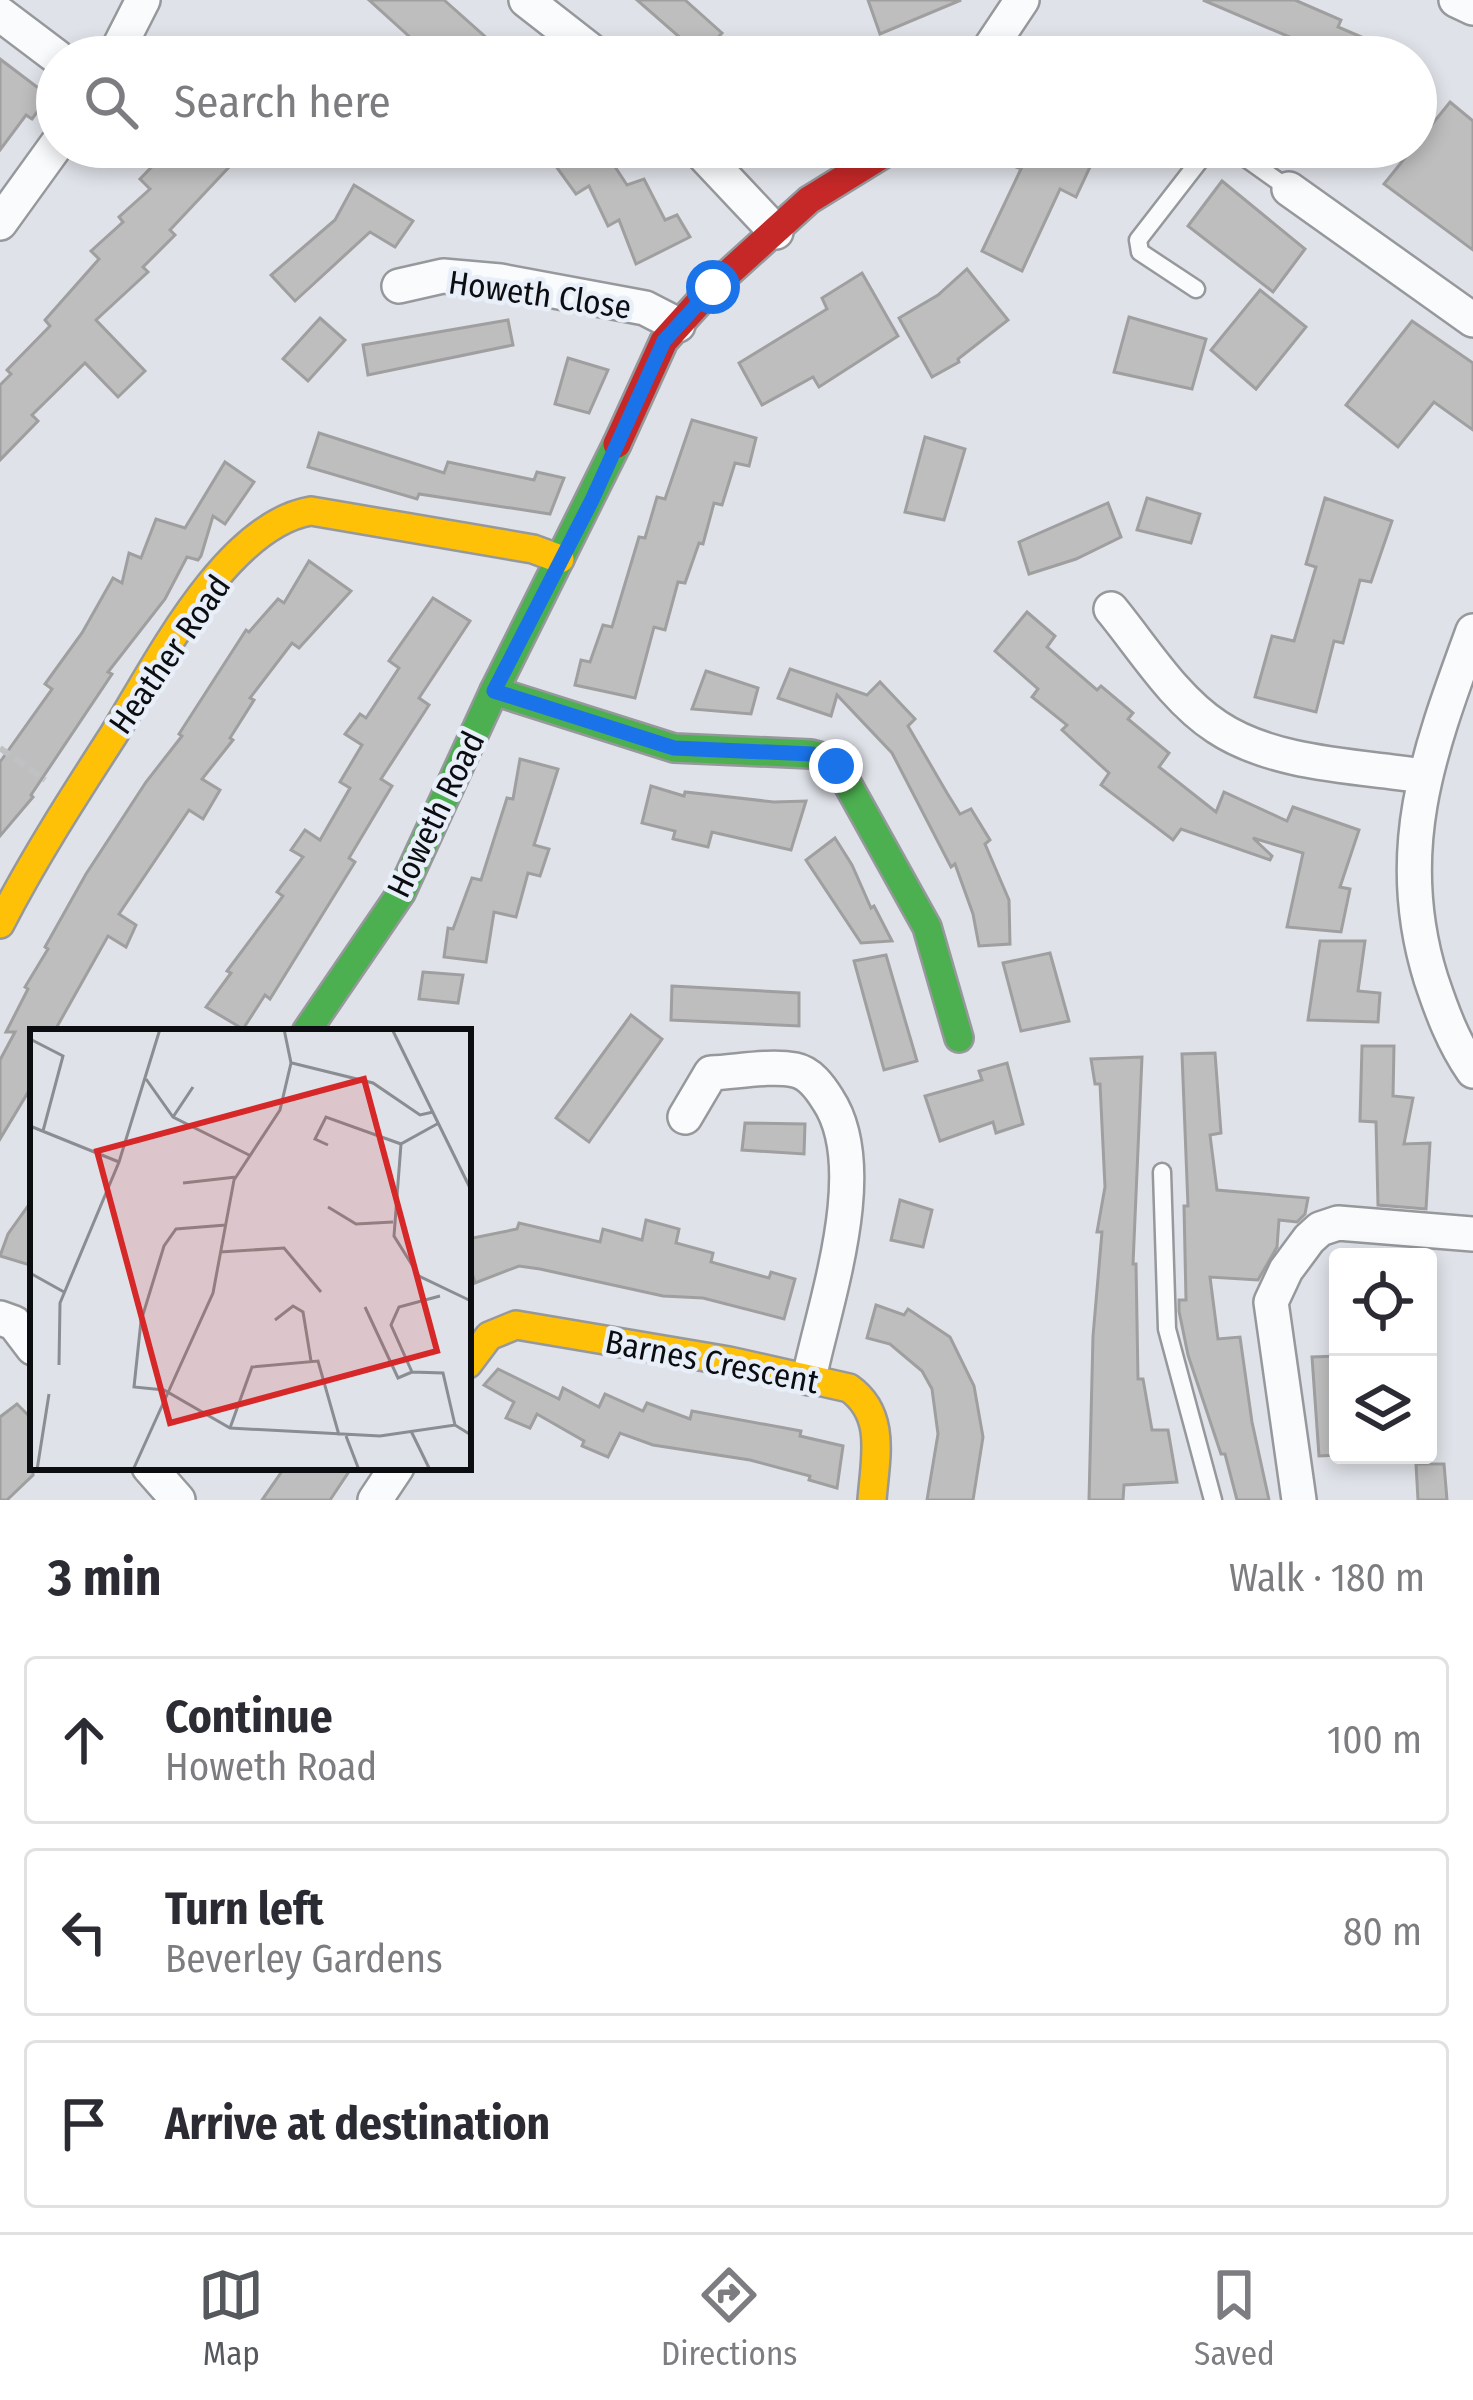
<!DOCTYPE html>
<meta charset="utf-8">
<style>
body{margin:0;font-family:"Fira Sans Condensed",sans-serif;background:#f7f7f7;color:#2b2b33}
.controls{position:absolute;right:36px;bottom:36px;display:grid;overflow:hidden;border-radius:12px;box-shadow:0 6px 18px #0003}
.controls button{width:108px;height:108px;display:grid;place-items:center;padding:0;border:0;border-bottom:3px solid #e1e1e2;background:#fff;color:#2b2b33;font:60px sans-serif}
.stop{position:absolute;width:36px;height:36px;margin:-27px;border:9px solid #1a73e8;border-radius:50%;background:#fff}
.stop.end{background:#1a73e8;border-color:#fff;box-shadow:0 3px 12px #0008}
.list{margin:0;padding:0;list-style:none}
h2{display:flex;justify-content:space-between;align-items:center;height:156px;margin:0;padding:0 48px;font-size:51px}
h2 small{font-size:39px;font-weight:400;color:#7c7c81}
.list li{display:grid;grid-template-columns:78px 1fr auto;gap:36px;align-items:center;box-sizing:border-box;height:168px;margin:0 24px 24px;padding:0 24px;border:3px solid #e1e1e2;border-radius:12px}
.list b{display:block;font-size:45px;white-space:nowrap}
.list p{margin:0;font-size:39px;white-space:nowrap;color:#7c7c81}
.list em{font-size:39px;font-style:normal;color:#7c7c81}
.icon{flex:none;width:66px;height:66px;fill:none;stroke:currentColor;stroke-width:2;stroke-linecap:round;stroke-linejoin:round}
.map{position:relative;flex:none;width:1473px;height:1500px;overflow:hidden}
.search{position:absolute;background:#fff;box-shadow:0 6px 18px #0003;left:36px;right:36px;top:36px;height:132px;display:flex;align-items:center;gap:30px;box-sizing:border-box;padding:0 42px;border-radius:66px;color:#7c7c81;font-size:45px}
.sheet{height:732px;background:#fff}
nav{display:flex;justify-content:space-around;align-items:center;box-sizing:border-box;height:168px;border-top:3px solid #e1e1e2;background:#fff;font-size:33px;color:#7c7c81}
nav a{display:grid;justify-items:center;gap:6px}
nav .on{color:#55585c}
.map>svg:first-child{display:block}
</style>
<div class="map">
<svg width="1473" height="1500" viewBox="0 0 1473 1500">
<rect width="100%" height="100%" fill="#dfe2e8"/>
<!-- building -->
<g fill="#bebebf" stroke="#9f9fa0" stroke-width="3">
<polygon points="369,0 444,0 508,57 432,57"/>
<polygon points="637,0 685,0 722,33 701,56"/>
<polygon points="868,0 961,0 880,34"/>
<polygon points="1203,0 1295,0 1341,20 1338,27 1408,57 1336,57"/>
<polygon points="0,59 49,96 32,119 26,115 0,150"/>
<polygon points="1450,102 1473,121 1473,250 1384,184"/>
<polygon points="171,147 210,147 230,166 170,230 175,235 143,267 148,272 96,320 145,371 118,397 85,363 32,415 38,421 0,460 0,385 11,374 7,370 50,326 45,320 99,259 91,251 123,222 119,217 150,189 140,179"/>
<polygon points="542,147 602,147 627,185 644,179 665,220 677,215 690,237 636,264 619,220 608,226 589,186 576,194"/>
<polygon points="1026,147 1046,147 1090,167 1076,197 1060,189 1022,271 982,251 1021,169 1016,167"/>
<polygon points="1222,181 1305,249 1273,292 1188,226"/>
<polygon points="354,185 413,221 395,247 370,232 295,301 271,275 335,220"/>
<polygon points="967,269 1008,320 958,359 959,362 932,377 899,318 938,295"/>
<polygon points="862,273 898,336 819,387 813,377 762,405 739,363 827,309 822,298"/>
<polygon points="1260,290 1306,327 1256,389 1211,350"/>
<polygon points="1129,317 1206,339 1192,389 1114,372"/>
<polygon points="320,318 345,340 308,381 283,359"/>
<polygon points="508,320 513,345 368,375 363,345"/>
<polygon points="1412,321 1473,363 1473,430 1434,402 1398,447 1346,405"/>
<polygon points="568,358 608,370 589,413 555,404"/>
<polygon points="692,420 756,438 749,466 735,463 722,505 714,503 703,544 699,543 685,583 678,582 665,630 654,627 635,698 575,685 581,660 590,662 603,625 612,627 639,537 645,538 657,497 665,499"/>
<polygon points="319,433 444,473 448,462 534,480 537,472 564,478 550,514 419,494 417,499 308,467"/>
<polygon points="925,437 965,449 944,520 905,512"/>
<polygon points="225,462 254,482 225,524 213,516 201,556 198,560 187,557 165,599 108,672 112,674 31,795 33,797 0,836 0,762 52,689 45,684 82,633 113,578 122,583 129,553 141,558 156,519 185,528"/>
<polygon points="1147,498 1200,514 1191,543 1137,530"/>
<polygon points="1325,498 1392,521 1371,582 1360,580 1343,643 1334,641 1316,712 1255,697 1272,636 1294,641 1316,567 1306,564"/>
<polygon points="1108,503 1121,537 1076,559 1029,574 1019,542"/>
<polygon points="309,561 351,591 299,648 292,643 250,698 254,700 230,738 233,740 202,779 220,790 203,819 189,810 119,914 136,925 126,947 108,936 54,1032 33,1032 33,1084 0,1139 0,1060 15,1032 6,1032 28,989 25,987 48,949 45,947 86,874 146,782 182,736 179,734 246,630 249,632 278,599 284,603"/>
<polygon points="433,598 470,621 419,698 429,705 381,779 392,786 349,858 355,862 270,999 265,995 243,1029 206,1007 231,973 227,971 283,896 277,892 303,857 291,850 305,830 320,840 350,788 340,782 362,745 345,734 360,714 366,718 399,668 389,661"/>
<polygon points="1027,612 1055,636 1047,647 1097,690 1101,686 1133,713 1128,719 1169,753 1159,767 1216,812 1224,792 1287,821 1293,807 1359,830 1340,887 1350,889 1341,932 1287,927 1303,853 1253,838 1272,856 1270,860 1181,829 1173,840 1101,785 1109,773 1062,730 1067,725 1032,697 1038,689 995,651"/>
<polygon points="790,669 867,695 880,682 915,719 908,726 947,793 960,814 971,809 990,840 985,844 1009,900 1010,944 979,946 973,914 955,864 951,867 892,753 837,695 831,716 778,698"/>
<polygon points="706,671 758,688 751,714 692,709"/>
<polygon points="520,759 558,769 534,845 549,849 540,876 528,873 516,917 494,912 486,962 444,957 448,928 453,929 472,878 481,880 507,798 513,799"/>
<polygon points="651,786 684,796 685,792 774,802 806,801 791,850 712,832 708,847 673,839 675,831 642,823"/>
<polygon points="835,838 852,865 871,908 874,906 892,941 861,943 806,860"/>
<polygon points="1320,941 1365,941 1358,991 1380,993 1378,1022 1308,1020"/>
<polygon points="1050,953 1069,1021 1021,1031 1003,963"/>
<polygon points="886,955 917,1061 884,1070 854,961"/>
<polygon points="423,972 463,975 458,1003 419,999"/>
<polygon points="672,986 799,993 799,1026 671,1020"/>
<polygon points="631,1015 662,1039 589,1142 556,1118"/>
<polygon points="1362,1046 1394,1046 1393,1096 1413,1098 1404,1144 1430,1143 1426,1209 1378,1205 1376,1122 1360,1121"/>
<polygon points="1215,1053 1221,1133 1210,1135 1217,1190 1308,1198 1305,1214 1297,1222 1279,1220 1277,1247 1258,1280 1210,1277 1218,1339 1240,1337 1252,1422 1269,1500 1237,1500 1225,1454 1221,1454 1188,1355 1179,1311 1179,1300 1186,1300 1184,1206 1188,1206 1182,1054"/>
<polygon points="1142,1057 1133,1264 1136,1264 1138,1379 1143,1379 1152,1430 1168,1430 1177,1482 1124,1485 1123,1500 1089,1500 1093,1336 1102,1232 1097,1232 1105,1187 1100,1084 1095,1084 1091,1059"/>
<polygon points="1007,1063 1023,1124 996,1133 993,1122 940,1141 925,1096 982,1080 979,1071"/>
<polygon points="745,1123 805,1124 804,1154 742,1150"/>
<polygon points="33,1199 33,1266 0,1256 8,1234"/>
<polygon points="900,1200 932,1210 923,1247 891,1240"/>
<polygon points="646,1220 679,1229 676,1243 713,1253 711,1262 769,1278 771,1272 795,1279 784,1319 703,1298 663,1296 540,1269 519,1266 475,1283 468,1259 468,1239 517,1229 519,1223 600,1242 603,1229 642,1240"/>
<polygon points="876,1305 904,1315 908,1309 950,1337 974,1386 983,1437 973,1500 927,1500 938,1434 932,1389 922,1371 890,1344 867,1338"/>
<polygon points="1338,1356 1338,1455 1319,1456 1312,1357"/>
<polygon points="498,1369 559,1399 563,1388 599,1407 605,1394 643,1411 647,1403 690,1419 692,1411 801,1431 800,1436 843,1446 837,1488 809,1480 810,1476 750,1460 653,1445 620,1433 608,1457 582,1446 584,1441 537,1414 530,1428 506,1418 514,1402 484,1385"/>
<polygon points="17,1404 33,1420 33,1475 7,1500 0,1500 0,1417"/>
<polygon points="1416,1464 1444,1464 1447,1500 1418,1500"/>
<polygon points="285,1467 352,1467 330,1500 262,1500"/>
</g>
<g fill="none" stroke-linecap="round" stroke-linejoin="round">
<!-- lane casing -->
<g stroke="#96989c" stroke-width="21">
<g id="lane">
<polyline points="1230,147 1289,189"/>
<polyline points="1196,289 1140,252 1138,240 1207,151 1216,147"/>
<polyline points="1162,1172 1167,1329 1213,1500"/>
</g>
</g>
<!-- street casing -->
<g stroke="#96989c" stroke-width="38">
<g id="street">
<polyline points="526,0 599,57"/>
<polyline points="1456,0 1473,8"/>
<polyline points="0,14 57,57"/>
<polyline points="114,57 143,0"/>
<polyline points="984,57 1022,0"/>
<polyline points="696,147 776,232"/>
<polyline points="1289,189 1473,320"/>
<polyline points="0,223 57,144"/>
<polyline points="399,286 443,276 500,281 645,308 678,325"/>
<path d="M1111 609C1143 648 1174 699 1217 727 1274 765 1358 766 1424 776"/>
<path d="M1473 631C1429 751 1391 851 1431 979 1442 1012 1453 1042 1473 1071"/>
<path d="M685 1117 711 1073C736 1072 770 1065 795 1070 810 1073 820 1087 828 1100 873 1168 825 1302 809 1378"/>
<polyline points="0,1318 14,1323 33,1348"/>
<polyline points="149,1467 178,1500"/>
<polyline points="375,1500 397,1467"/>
<polyline points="1299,1500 1271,1302 1286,1270 1309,1239 1320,1229 1338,1223 1473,1234"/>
</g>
</g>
<!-- fast casing -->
<g stroke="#96989c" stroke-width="32">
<g id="fast">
<polyline points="494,691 674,748 811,754 829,759 842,774 927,927 959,1038"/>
<polyline points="306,1032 401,893 494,691 617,444"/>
</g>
</g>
<!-- slow casing -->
<g stroke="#96989c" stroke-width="32">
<g id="slow">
<path d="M0 924C34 858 74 796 114 734 156 666 226 525 311 511L533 549 560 559"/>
<path d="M468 1364 489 1336 516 1325 729 1361 849 1388C887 1415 875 1459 872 1500"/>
</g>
</g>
<!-- jam casing -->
<g stroke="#96989c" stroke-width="32">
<polyline id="jam" points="617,444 664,341 713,287 809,200 895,147"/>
</g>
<!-- path -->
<polyline stroke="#bfc1c3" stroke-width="6" stroke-dasharray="12 6" stroke-linecap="butt" points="0,748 45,780"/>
<!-- lane -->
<use href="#lane" stroke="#fafbfc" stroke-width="16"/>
<!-- street -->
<use href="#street" stroke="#fafbfc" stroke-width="33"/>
<!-- fast -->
<use href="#fast" stroke="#4caf50" stroke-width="27"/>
<!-- slow -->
<use href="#slow" stroke="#ffc107" stroke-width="27"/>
<!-- jam -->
<use href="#jam" stroke="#c62828" stroke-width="27"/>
</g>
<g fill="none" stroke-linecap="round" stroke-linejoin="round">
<!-- route -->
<polyline stroke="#1a73e8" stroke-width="15" points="713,287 664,341 592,500 494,691 674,748 812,754 836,766"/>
</g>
<g text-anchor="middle" stroke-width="9" stroke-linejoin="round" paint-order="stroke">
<!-- street labels -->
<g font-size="33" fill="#0b0d11" stroke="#e8eff9">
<text transform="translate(540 294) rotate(8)" y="12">Howeth Close</text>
<text transform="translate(169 654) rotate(-55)" y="12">Heather Road</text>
<text transform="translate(435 814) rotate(-64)" y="12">Howeth Road</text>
<text transform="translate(712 1361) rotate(11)" y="12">Barnes Crescent</text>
</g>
</g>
<!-- overview -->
<g transform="translate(30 1029)">
<rect width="441" height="441" fill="#dfe2e8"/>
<path fill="none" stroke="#8a8d92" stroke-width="3" d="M362 0 441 161M0 10 33 27 13 102M262 34 343 54 390 86 403 83M116 50 143 88 219 126M143 88 163 58M407 95 371 115 364 207 389 247 441 272M0 97 89 133M298 116 285 110 296 88 371 115M153 154 206 148M298 178 326 195 363 193M196 196 146 200 134 217 111 292 104 358 134 361 200 399 350 407 425 396 441 406M190 223 254 219 291 263M0 244 34 263M410 267 369 278 361 296 382 343 413 344 425 396M335 278 368 349 382 343M245 291 263 277 273 283 281 332M29 336 30 274 89 133 130 0M200 399 222 338 288 332 309 406M381 402 400 441M316 407 329 441M7 441 19 365M103 441 183 264 204 151 250 81 261 34 254 0"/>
<path fill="#d62828" fill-opacity="0.15" stroke="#d62828" stroke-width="6" d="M334 50 407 322 140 394 67 122Z"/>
<rect width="441" height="441" fill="none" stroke="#0b0d11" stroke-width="6"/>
</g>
</svg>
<div class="controls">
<button><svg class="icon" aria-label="locate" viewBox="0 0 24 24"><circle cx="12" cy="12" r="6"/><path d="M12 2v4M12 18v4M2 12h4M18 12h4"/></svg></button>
<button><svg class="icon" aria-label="layers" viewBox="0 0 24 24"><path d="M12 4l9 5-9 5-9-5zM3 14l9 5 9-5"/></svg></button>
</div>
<div class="stop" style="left:713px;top:287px"></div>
<div class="stop end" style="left:836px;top:766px"></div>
<div class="search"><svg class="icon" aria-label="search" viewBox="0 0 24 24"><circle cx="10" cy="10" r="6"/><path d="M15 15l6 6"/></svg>Search here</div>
</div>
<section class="sheet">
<h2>3 min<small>Walk · 180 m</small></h2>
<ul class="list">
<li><svg class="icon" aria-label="ahead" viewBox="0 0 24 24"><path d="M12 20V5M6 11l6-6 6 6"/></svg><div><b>Continue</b><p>Howeth Road</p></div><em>100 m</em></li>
<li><svg class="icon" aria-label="left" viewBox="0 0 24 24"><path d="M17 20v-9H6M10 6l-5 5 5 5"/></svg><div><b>Turn left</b><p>Beverley Gardens</p></div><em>80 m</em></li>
<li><svg class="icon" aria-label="arrive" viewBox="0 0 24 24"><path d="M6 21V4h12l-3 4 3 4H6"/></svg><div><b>Arrive at destination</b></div></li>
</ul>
</section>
<nav>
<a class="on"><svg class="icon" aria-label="map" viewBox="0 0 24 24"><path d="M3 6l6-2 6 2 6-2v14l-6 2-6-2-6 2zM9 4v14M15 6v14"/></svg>Map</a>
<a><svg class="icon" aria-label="directions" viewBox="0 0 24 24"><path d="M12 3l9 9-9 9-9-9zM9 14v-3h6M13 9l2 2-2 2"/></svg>Directions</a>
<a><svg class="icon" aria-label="saved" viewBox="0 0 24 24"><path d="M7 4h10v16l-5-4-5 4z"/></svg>Saved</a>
</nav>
